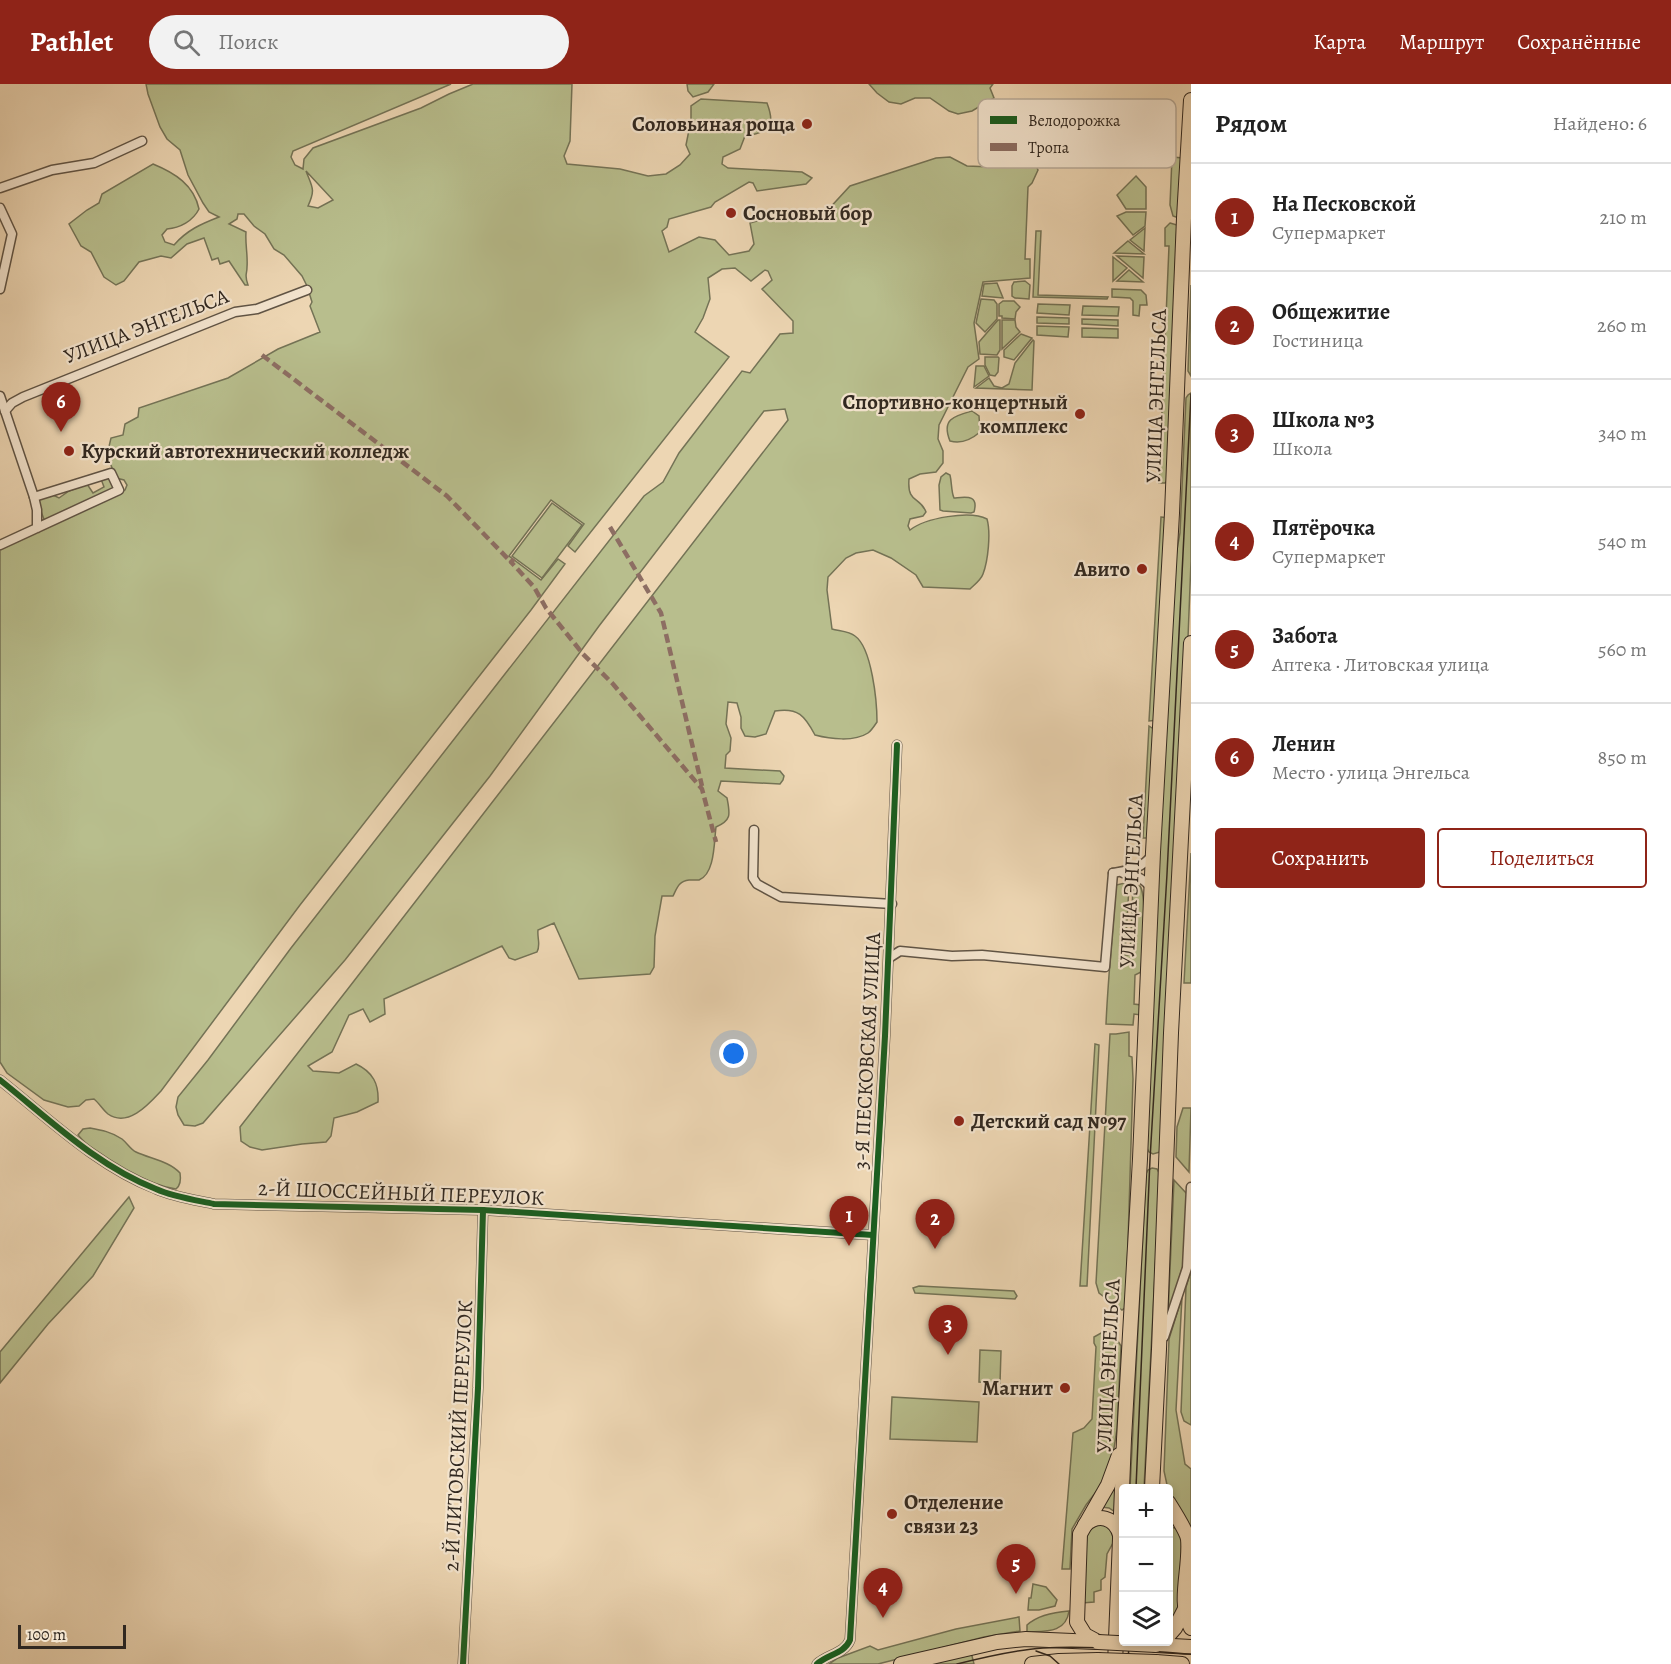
<!DOCTYPE html>
<html lang="ru">
<meta charset="utf-8">
<style>
body{margin:0;font-family:Alegreya,serif;background:#f2f2f2;color:#222}
.controls{position:absolute;right:18px;bottom:18px;display:grid;overflow:hidden;border-radius:6px;box-shadow:0 3px 9px #0003}
.controls button{width:54px;height:54px;display:grid;place-items:center;padding:0;border:0;border-bottom:2px solid #e0e0e0;background:#fff;color:#222;font:30px sans-serif}
.scale{position:absolute;left:18px;bottom:15px;width:108px;box-sizing:border-box;padding-left:6px;border:3px solid #312820;border-top:0;font-size:16px;line-height:21px;white-space:nowrap;color:#312820;-webkit-text-stroke:4px #f3e4ce;paint-order:stroke}
.you{position:absolute;left:734px;top:970px;width:21px;height:21px;margin:-15px;border:4px solid #fff;border-radius:50%;background:#1a73e8;box-shadow:0 0 0 9px #1a73e833}
.badge{display:grid;place-items:center;width:39px;height:39px;border-radius:50%;background:#8f2418;color:#fff;font-size:20px;font-weight:700}
.pin{position:absolute;translate:-50% -50px;filter:drop-shadow(0 2px 3px #0008)}
.pin::after{content:'';position:absolute;top:32px;width:21px;height:18px;background:inherit;clip-path:polygon(0 0,100% 0,50% 100%)}
.list{margin:0;padding:0;list-style:none}
h2{display:flex;justify-content:space-between;align-items:center;height:78px;margin:0;padding:0 24px;font-size:26px}
h2 small{font-size:20px;font-weight:400;color:#767676}
.list li{display:grid;grid-template-columns:39px 1fr auto;gap:18px;align-items:center;box-sizing:border-box;height:108px;padding:0 24px;border-top:2px solid #e0e0e0}
.list b{display:block;font-size:22px;white-space:nowrap}
.list p{margin:0;font-size:20px;white-space:nowrap;color:#767676}
.list em{font-size:20px;font-style:normal;color:#767676}
.actions{display:flex;gap:12px;padding:18px 24px}
.actions a{flex:1;padding:14px 0;border:2px solid #8f2418;border-radius:6px;text-align:center;font-size:21px;color:#8f2418}
.actions .main{background:#8f2418;color:#fff}
.icon{flex:none;width:33px;height:33px;fill:none;stroke:currentColor;stroke-width:2;stroke-linecap:round;stroke-linejoin:round}
.map{position:relative;flex:none;width:1191px;height:1580px;overflow:hidden}
header{display:flex;align-items:center;gap:36px;box-sizing:border-box;height:84px;padding:0 30px;background:#8f2418;color:#fff}
header strong{font-size:28px}
nav{display:flex;gap:33px;margin-inline-start:auto;font-size:21px}
.search{width:420px;height:54px;background:#f2f2f2;display:flex;align-items:center;gap:15px;box-sizing:border-box;padding:0 21px;border-radius:33px;color:#767676;font-size:22px}
main{display:flex}
aside{flex:1;background:#fff}
.map>svg:first-child{display:block}
</style>
<header>
<strong>Pathlet</strong>
<div class="search"><svg class="icon" aria-label="search" viewBox="0 0 24 24"><circle cx="10" cy="10" r="6"/><path d="M15 15l6 6"/></svg>Поиск</div>
<nav><a>Карта</a><a>Маршрут</a><a>Сохранённые</a></nav>
</header>
<main>
<div class="map">
<svg width="1191" height="1580" viewBox="0 0 1191 1580">
<rect width="100%" height="100%" fill="#edd6b3"/>
<filter id="stains"><feTurbulence type="fractalNoise" baseFrequency=".00333" numOctaves="4"/><feColorMatrix values="0 0 0 0 .2 0 0 0 0 .09 0 0 0 0 .02 0 0 0 .5 -.17"/></filter>
<radialGradient id="worn" r=".72"><stop offset=".6" stop-color="#630" stop-opacity="0"/><stop offset="1" stop-color="#630" stop-opacity=".3"/></radialGradient>
<!-- green -->
<g fill="#b8be8d" stroke="#747356" stroke-width="1.5" fill-rule="evenodd">
<path d="M146 0H451L293 67 291 73 295 81 303 85 304 75 313 64 421 24 449 10 473 0H572L570 57 564 72 567 80 620 85 648 92 666 90 680 81 690 70 686 61 691 36V22L701 15 767 19C776 43 770 48 745 52L740 65 723 73 722 80 728 84 802 88 812 94 806 100 757 107 753 99 749 98 715 118 711 123 669 135 667 143 662 147 669 168 699 153 715 156 729 171 749 167 754 160 750 139 781 130 790 136 796 135H805L825 129 850 102 936 74 950 73 967 82 992 83 1021 77 1035 80 1038 86 1032 99 1028 103 1025 175H1030V194L983 198 974 239 979 275 968 283 939 341 938 355 943 367V379L936 388 920 390 909 395C907 420 920 412 926 428L923 432 910 435 908 442 910 446C925 434 970 426 987 435 991 449 988 477 983 490 981 496 974 501 970 505L923 503 916 491 891 474 873 466 856 469 846 474 828 493 827 506 832 545C839 547 849 547 855 552 872 564 877 618 877 638 875 641 871 647 868 649 854 658 830 655 815 651 805 632 798 623 775 627L766 650 755 653 745 652 741 644V633L737 619 728 618 726 640 731 654 730 667 726 671 725 684 780 687 784 692 783 696 780 700 721 697 718 707 727 714C730 730 732 736 716 743 714 758 715 790 699 796 698 796 690 796 689 796 679 797 677 804 673 812H662L655 852 654 883 650 890 579 895 554 839 538 846C537 854 541 861 537 868L515 876 509 874 502 862 384 915 385 930 370 938 363 925 349 931 332 968 308 982 313 987 339 989 356 980C373 988 379 1000 378 1018L357 1028 334 1034 331 1052 326 1058 302 1060 262 1066 250 1063 241 1057 240 1043 347 906 788 336 785 325 764 327 599 542 490 692 345 876 203 1039 195 1042 184 1041 178 1031 176 1023 178 1013 208 976 291 864 644 412 663 398 679 369 742 287 750 289 780 250 793 249V237L762 205 772 196 768 187 765 186 751 197 735 184 722 185 708 194 710 215 703 234 695 248 729 273 575 468 568 462 584 440 551 416 509 472 541 496 558 475 565 480 531 526 300 821 161 1007C149 1020 128 1044 108 1030 103 1026 99 1019 94 1015L86 1016 79 1022 68 1023 44 1016 7 989 0 978V465L125 406 127 401 124 396 116 394 107 371 111 354 123 351 125 340 138 333 139 324 228 294 278 265 320 248 310 222 312 218 307 202 302 192 284 171 274 165 265 150 254 142 244 130H238L237 135 229 140 246 148C245 160 248 171 247 183 247 192 244 190 248 201H245L229 177 220 180 218 174 212 176 204 154 187 160 171 174 161 172 139 178 124 197 116 201 104 193 91 168 81 162 69 140 87 126 99 119 102 110 153 80C175 89 194 101 199 125 193 137 180 144 167 145L162 151 165 158 174 161C187 146 201 140 219 133L209 128 203 119 188 91 180 66 167 55 160 43 148 10ZM306 87 333 116 318 124 308 122C316 105 312 103 306 87Z"/>
<polygon points="687,0 714,0 708,8 693,13 688,7"/>
<polygon points="869,0 993,0 990,4 994,14 972,27 958,30 949,27 930,14 915,14 901,20 889,18 877,9"/>
<polygon points="1172,73 1183,74 1179,133 1176,133 1173,132 1170,121"/>
<polygon points="1136,92 1146,103 1146,125 1126,125 1117,111"/>
<polygon points="1126,128 1146,128 1145,142 1133,151 1117,132"/>
<polygon points="1170,139 1177,141 1167,397 1165,399 1159,399 1169,162 1165,162 1165,144"/>
<polygon points="1145,144 1144,167 1130,156"/>
<polygon points="1036,147 1041,147 1038,211 1108,213 1107,215 1033,213"/>
<polygon points="1128,157 1144,170 1114,169"/>
<polygon points="1117,172 1144,173 1143,194"/>
<polygon points="1113,173 1127,184 1113,197"/>
<polygon points="1129,186 1143,198 1117,197"/>
<polygon points="1025,197 1030,201 1029,215 1015,214 1012,212 1012,202 1014,198"/>
<polygon points="997,199 1003,214 982,212 984,200"/>
<polygon points="1191,201 1191,292 1188,287"/>
<polygon points="1112,205 1141,206 1146,211 1147,221 1140,221 1139,232 1133,231 1133,217 1130,214 1112,213"/>
<polygon points="981,215 994,216 997,220 997,235 985,248 976,239"/>
<polygon points="1003,217 1014,217 1020,223 1016,228 1015,235 1002,234 1002,232 999,232 999,220"/>
<polygon points="1038,220 1070,221 1069,231 1037,229"/>
<polygon points="1083,222 1119,223 1118,232 1082,231"/>
<polygon points="1037,233 1069,234 1069,240 1037,239"/>
<polygon points="1082,235 1118,236 1118,242 1082,240"/>
<polygon points="998,236 1000,236 1000,266 997,271 980,270 979,258"/>
<polygon points="1002,236 1015,236 1016,243 1020,248 1002,265"/>
<polygon points="1037,242 1069,243 1068,253 1037,251"/>
<polygon points="1082,244 1118,245 1118,254 1082,253"/>
<polygon points="1021,250 1032,254 1014,276 1004,273 1004,266"/>
<polygon points="1033,256 1034,257 1032,306 976,304 989,294 994,302 1002,304 1009,300 1015,279"/>
<polygon points="985,273 998,273 999,274 998,288 995,292 990,291 985,281"/>
<polygon points="976,282 984,282 989,292 974,303"/>
<polygon points="1191,309 1191,477 1188,554 1160,1068 1153,1070 1149,1068 1147,1064 1150,915 1176,471 1180,449 1186,314 1188,311"/>
<path d="M972 327 979 332 980 348C972 355 961 360 950 357 941 335 954 332 972 327Z"/>
<path d="M946 389 950 391C952 399 951 407 954 414 966 413 979 410 974 428L971 429 943 427 940 426 939 401 941 393Z"/>
<polygon points="109,392 114,402 113,406 45,438 39,422 39,415 53,411 59,414 69,407 87,400 93,409 104,403 101,395"/>
<polygon points="552,419 582,441 542,494 512,472"/>
<polygon points="1161,433 1169,434 1159,636 1149,637"/>
<polygon points="1149,642 1158,648 1152,754 1143,754"/>
<polygon points="1191,769 1191,899 1184,899"/>
<path d="M1125 799 1129 802 1125 871H1130L1133 802H1140C1148 814 1142 871 1141 888L1135 891 1134 920 1141 921V931L1134 930 1133 941 1106 940C1108 893 1113 847 1116 801Z"/>
<polygon points="1129,948 1129,972 1132,973 1133,995 1126,1223 1122,1226 1099,1209 1096,1199 1110,950 1116,950"/>
<polygon points="1095,960 1099,961 1087,1202 1080,1202"/>
<polygon points="1183,1024 1191,1024 1189,1088 1176,1073 1177,1043"/>
<path d="M90 1044C101 1046 112 1048 122 1055 127 1059 131 1066 136 1068 151 1075 169 1077 180 1089 181 1095 181 1101 176 1105 146 1100 98 1075 78 1051L83 1045Z"/>
<polygon points="1152,1084 1157,1085 1160,1091 1144,1404 1130,1404 1146,1090 1148,1086"/>
<polygon points="1174,1096 1187,1110 1184,1178 1168,1231"/>
<polygon points="129,1113 134,1124 93,1192 48,1240 0,1299 0,1268"/>
<polygon points="1191,1186 1191,1341 1184,1337 1181,1328 1186,1203"/>
<polygon points="919,1202 1014,1207 1017,1212 1015,1215 915,1209 913,1204"/>
<polygon points="1182,1213 1176,1326 1185,1380 1191,1385 1191,1447 1178,1428 1169,1410 1164,1387 1169,1255"/>
<polygon points="1101,1249 1118,1257 1121,1262 1117,1345 1114,1364 1109,1383 1099,1404 1086,1421 1072,1445 1070,1485 1062,1485 1073,1349 1084,1344 1092,1335 1096,1263 1094,1259 1094,1253"/>
<polygon points="980,1266 1001,1267 1000,1299 979,1298"/>
<polygon points="892,1313 979,1318 977,1358 890,1355"/>
<polygon points="1118,1391 1115,1428 1109,1424 1100,1423"/>
<polygon points="1100,1438 1113,1446 1114,1457 1107,1470 1105,1493 1101,1496 1101,1506 1094,1508 1094,1518 1082,1519 1087,1447"/>
<polygon points="1168,1442 1178,1445 1182,1453 1178,1528 1173,1539 1169,1539"/>
<polygon points="1033,1500 1046,1503 1057,1516 1055,1522 1039,1526 1028,1526 1029,1514 1031,1514"/>
<path d="M1069 1527C1066 1550 1044 1547 1027 1548V1541C1037 1532 1055 1528 1069 1527Z"/>
<polygon points="1019,1533 1020,1547 984,1553 878,1580 829,1580 838,1574 870,1562 878,1566 956,1545"/>
<polygon points="971,1568 974,1580 920,1580"/>
</g>
<g fill="none" stroke-linecap="round" stroke-linejoin="round">
<!-- minor casing -->
<g stroke="#605445" stroke-width="11">
<g id="minor">
<polyline points="0,104 52,86 94,79 142,57"/>
<polyline points="0,124 12,150 0,205"/>
<polyline points="0,312 34,413"/>
<polyline points="5,327 12,319 23,313 235,228 257,225 307,206"/>
<polyline points="0,461 119,406 111,389 34,413 37,426 37,444"/>
<polyline points="754,746 753,794 757,800 781,813 892,820"/>
<path d="M1113 789C1129 786 1142 785 1152 771"/>
<path d="M1123 789C1135 791 1144 794 1152 805"/>
<polyline points="889,874 900,867 952,872 982,871 1105,883 1113,789"/>
<path d="M0 996C49 1035 97 1082 156 1105 174 1113 195 1116 214 1120L483 1126 873 1151"/>
<polyline points="1164,1253 1187,1184 1191,1103"/>
<polyline points="463,1580 478,1304 483,1126"/>
<path d="M817 1580C828 1570 844 1570 850 1556L885 952 897 661"/>
</g>
</g>
<!-- primary casing -->
<g stroke="#312820" stroke-width="16">
<g id="primary">
<polyline points="1152,1404 1159,1265 1171,949 1191,559"/>
<path d="M1168 1418C1173 1426 1187 1448 1188 1455 1191 1484 1177 1517 1191 1544"/>
<path d="M1085 1441C1098 1429 1115 1433 1120 1451"/>
<polyline points="1168,1552 1175,1544 1186,1523"/>
<polyline points="1098,1558 1085,1551 1077,1538 1080,1450 1108,1401 1119,1371"/>
<polyline points="1156,1561 1191,1563"/>
<polyline points="1156,1578 1182,1580"/>
<polyline points="901,1580 997,1558 1026,1555 1096,1558"/>
<polyline points="1032,1580 1059,1577 1098,1576"/>
<polyline points="1115,1580 1124,1355 1140,1075 1153,768 1172,429 1184,134 1191,16"/>
</g>
</g>
<!-- minor -->
<use href="#minor" stroke="#f3e4ce" stroke-width="8"/>
<!-- primary -->
<use href="#primary" stroke="#edd6b3" stroke-width="14"/>
<!-- tram -->
<g stroke="#312820" stroke-width="1.5">
<polyline points="1136,1404 1150,1075 1167,790 1191,310"/>
<polyline points="1036,1567 1050,1572 1059,1580"/>
<path d="M957 1580C985 1573 1014 1566 1043 1564 1092 1561 1142 1567 1191 1570"/>
<polyline points="1128,1580 1129,1558"/>
</g>
<!-- primary-bridge casing -->
<g stroke="#312820" stroke-width="16" stroke-linecap="butt">
<g id="primary-bridge">
<polyline points="1098,1558 1156,1561"/>
<polyline points="1098,1576 1156,1578"/>
</g>
</g>
<!-- primary-bridge -->
<use href="#primary-bridge" stroke="#edd6b3" stroke-width="14"/>
<!-- quiet -->
<g stroke="#8d6e63" stroke-width="4.5" stroke-dasharray="9 4.5" stroke-linecap="butt">
<polyline points="262,271 447,412 511,478"/>
<polyline points="610,443 661,529 702,702"/>
<polyline points="514,475 511,478 534,503 546,524 583,570 613,600 702,705 716,758"/>
</g>
<!-- cycleway casing -->
<g stroke="#f3e4ce" stroke-width="10">
<g id="cycleway">
<path d="M0 996C49 1035 97 1082 156 1105 174 1113 195 1116 214 1120L483 1126 873 1151"/>
<polyline points="463,1580 478,1304 483,1126"/>
<path d="M817 1580C828 1570 844 1570 850 1556L885 952 897 661"/>
</g>
</g>
<!-- cycleway -->
<use href="#cycleway" stroke="#1b5e20" stroke-width="6"/>
</g>
<!-- markers -->
<g fill="#8f2418" stroke="#f3e4ce" stroke-width="2">
<circle cx="807" cy="40" r="6"/>
<circle cx="731" cy="129" r="6"/>
<circle cx="1080" cy="330" r="6"/>
<circle cx="69" cy="367" r="6"/>
<circle cx="1142" cy="485" r="6"/>
<circle cx="959" cy="1037" r="6"/>
<circle cx="1065" cy="1304" r="6"/>
<circle cx="892" cy="1430" r="6"/>
</g>
<g text-anchor="middle" stroke-width="4.5" stroke-linejoin="round" paint-order="stroke">
<!-- poi labels -->
<g font-size="21" font-weight="bold" fill="#312820" stroke="#f3e4ce" text-anchor="end">
<text x="795" y="47">Соловьиная роща</text>
<text x="743" y="136" text-anchor="start">Сосновый бор</text>
<text x="1068" y="325">Спортивно-концертный<tspan x="1068" dy="24">комплекс</tspan></text>
<text x="81" y="374" text-anchor="start">Курский автотехнический колледж</text>
<text x="1130" y="492">Авито</text>
<text x="971" y="1044" text-anchor="start">Детский сад №97</text>
<text x="1053" y="1311">Магнит</text>
<text x="904" y="1425" text-anchor="start">Отделение<tspan x="904" dy="24">связи 23</tspan></text>
</g>
<!-- street labels -->
<g font-size="21" fill="#312820" stroke="#f3e4ce">
<text transform="translate(146 242) rotate(-21)" y="7">УЛИЦА ЭНГЕЛЬСА</text>
<text transform="translate(1156 312) rotate(-88)" y="7">УЛИЦА ЭНГЕЛЬСА</text>
<text transform="translate(1131 797) rotate(-87)" y="7">УЛИЦА ЭНГЕЛЬСА</text>
<text transform="translate(867 967) rotate(-87)" y="7">3-Я ПЕСКОВСКАЯ УЛИЦА</text>
<text transform="translate(401 1109) rotate(2)" y="7">2-Й ШОССЕЙНЫЙ ПЕРЕУЛОК</text>
<text transform="translate(1108 1282) rotate(-87)" y="7">УЛИЦА ЭНГЕЛЬСА</text>
<text transform="translate(458 1352) rotate(-87)" y="7">2-Й ЛИТОВСКИЙ ПЕРЕУЛОК</text>
</g>
</g>
<!-- legend -->
<rect x="978" y="15" width="198" height="69" rx="9" fill="#f3e4ce" stroke="#b9ac9a" stroke-width="1.5"/>
<rect x="990" y="32" width="27" height="8" fill="#1b5e20"/>
<rect x="990" y="59" width="27" height="8" fill="#8d6e63"/>
<g font-size="16" fill="#312820">
<text x="1028" y="42">Велодорожка</text>
<text x="1028" y="69">Тропа</text>
</g>
<rect width="100%" height="100%" filter="url(#stains)"/>
<rect width="100%" height="100%" fill="url(#worn)"/>
</svg>
<div class="controls">
<button>+</button>
<button>−</button>
<button><svg class="icon" aria-label="layers" viewBox="0 0 24 24"><path d="M12 4l9 5-9 5-9-5zM3 14l9 5 9-5"/></svg></button>
</div>
<div class="scale">100 m</div>
<div class="you"></div>
<div class="pin badge" style="left:849px;top:1162px">1</div>
<div class="pin badge" style="left:935px;top:1165px">2</div>
<div class="pin badge" style="left:948px;top:1271px">3</div>
<div class="pin badge" style="left:883px;top:1534px">4</div>
<div class="pin badge" style="left:1016px;top:1510px">5</div>
<div class="pin badge" style="left:61px;top:348px">6</div>
</div>
<aside>
<h2>Рядом<small>Найдено: 6</small></h2>
<ul class="list">
<li><span class="badge">1</span><div><b>На Песковской</b><p>Супермаркет</p></div><em>210 m</em></li>
<li><span class="badge">2</span><div><b>Общежитие</b><p>Гостиница</p></div><em>260 m</em></li>
<li><span class="badge">3</span><div><b>Школа №3</b><p>Школа</p></div><em>340 m</em></li>
<li><span class="badge">4</span><div><b>Пятёрочка</b><p>Супермаркет</p></div><em>540 m</em></li>
<li><span class="badge">5</span><div><b>Забота</b><p>Аптека · Литовская улица</p></div><em>560 m</em></li>
<li><span class="badge">6</span><div><b>Ленин</b><p>Место · улица Энгельса</p></div><em>850 m</em></li>
</ul>
<div class="actions"><a class="main">Сохранить</a><a>Поделиться</a></div>
</aside>
</main>
